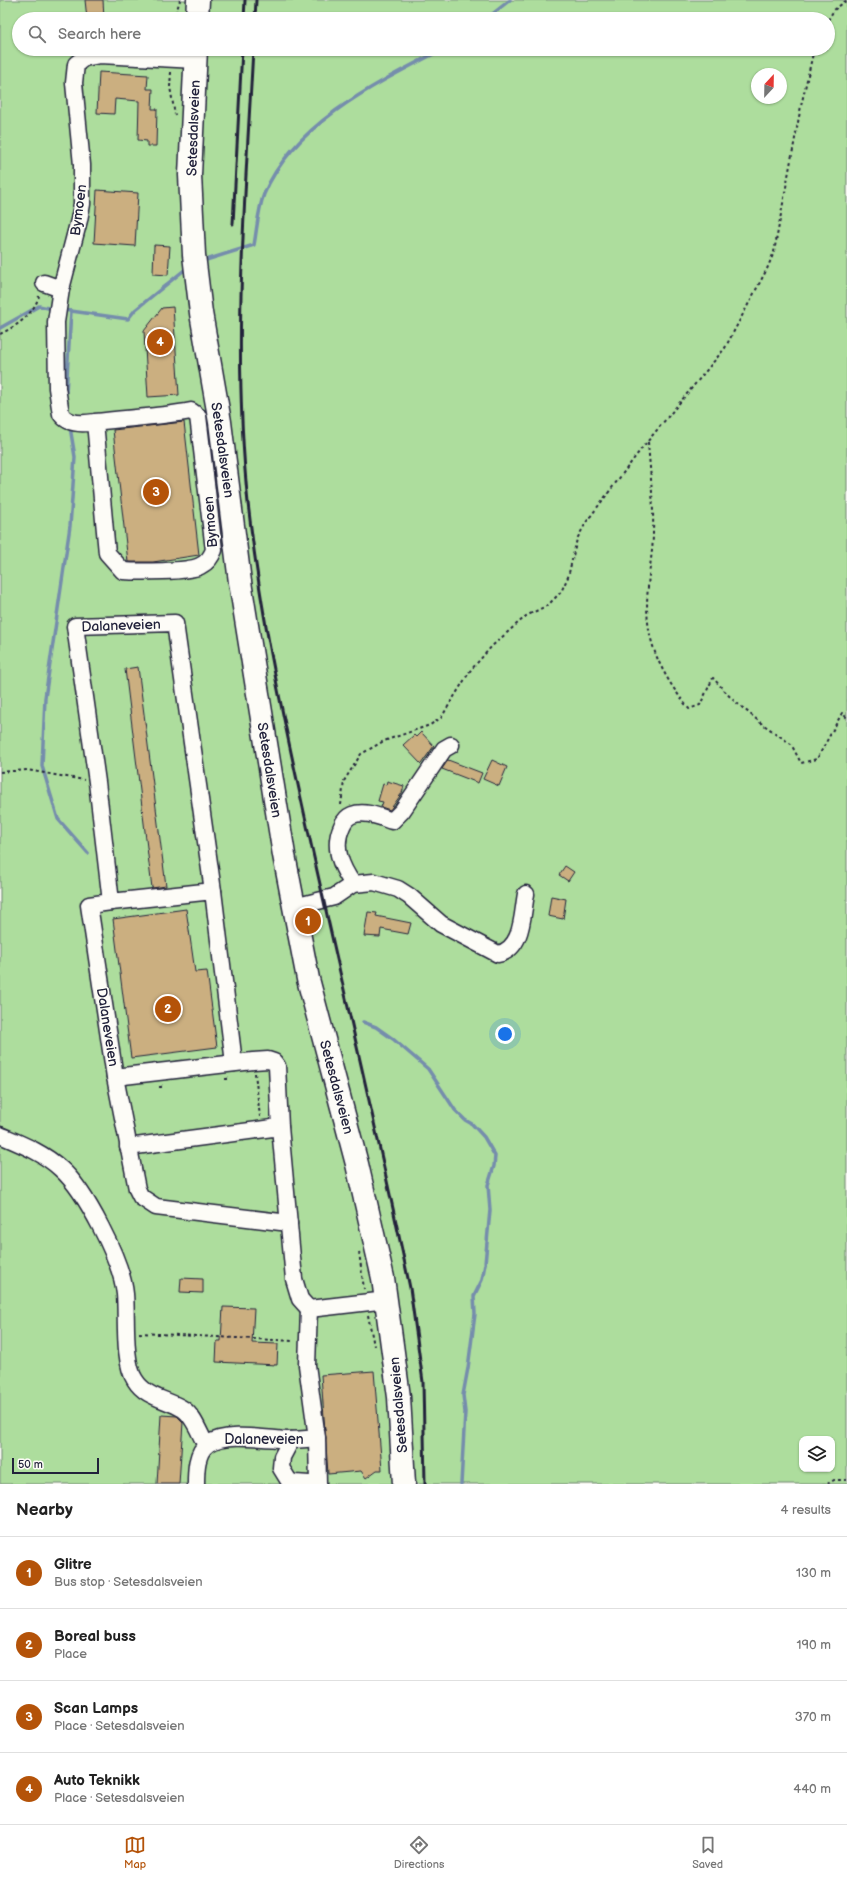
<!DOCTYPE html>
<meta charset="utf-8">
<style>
body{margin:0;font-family:"Balsamiq Sans",sans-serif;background:#f6f6f6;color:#222}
.controls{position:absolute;right:12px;bottom:12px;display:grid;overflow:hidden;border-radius:8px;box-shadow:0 1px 3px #0004}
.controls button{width:36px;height:36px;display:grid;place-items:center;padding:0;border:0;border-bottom:1px solid #e0e0e0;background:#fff;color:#222;font:20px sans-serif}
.compass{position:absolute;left:751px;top:68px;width:36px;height:36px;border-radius:50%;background:#fff;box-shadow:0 1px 3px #0004;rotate:22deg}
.scale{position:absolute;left:12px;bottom:10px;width:87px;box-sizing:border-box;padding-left:4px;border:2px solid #22223b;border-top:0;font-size:11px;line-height:14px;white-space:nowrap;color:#22223b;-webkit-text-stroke:3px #fdfcf7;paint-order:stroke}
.you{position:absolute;left:505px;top:1034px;width:14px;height:14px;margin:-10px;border:3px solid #fff;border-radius:50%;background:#1a73e8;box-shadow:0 0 0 6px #1a73e833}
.badge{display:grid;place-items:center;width:26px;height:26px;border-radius:50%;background:#b45309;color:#fff;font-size:13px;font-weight:700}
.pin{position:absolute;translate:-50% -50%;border:2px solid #fff;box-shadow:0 1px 4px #0006}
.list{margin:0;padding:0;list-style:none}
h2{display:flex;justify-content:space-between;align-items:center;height:52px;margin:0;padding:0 16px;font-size:17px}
h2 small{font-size:13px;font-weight:400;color:#767676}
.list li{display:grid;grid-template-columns:26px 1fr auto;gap:12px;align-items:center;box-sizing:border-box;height:72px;padding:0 16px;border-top:1px solid #e0e0e0}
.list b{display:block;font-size:15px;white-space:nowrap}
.list p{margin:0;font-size:13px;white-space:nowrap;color:#767676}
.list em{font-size:13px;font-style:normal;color:#767676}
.icon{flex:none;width:22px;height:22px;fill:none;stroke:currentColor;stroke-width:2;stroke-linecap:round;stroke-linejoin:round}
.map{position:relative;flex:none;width:847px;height:1484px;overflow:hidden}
.search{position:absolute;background:#fff;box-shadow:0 1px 3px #0004;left:12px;right:12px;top:12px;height:44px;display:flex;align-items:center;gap:10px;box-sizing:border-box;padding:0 14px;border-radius:22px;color:#767676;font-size:15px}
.sheet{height:340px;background:#fff}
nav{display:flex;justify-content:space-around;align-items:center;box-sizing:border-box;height:56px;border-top:1px solid #e0e0e0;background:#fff;font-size:11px;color:#767676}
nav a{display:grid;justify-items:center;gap:2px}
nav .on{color:#b45309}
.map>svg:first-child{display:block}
</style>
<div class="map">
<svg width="847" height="1484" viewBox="0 0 847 1484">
<rect width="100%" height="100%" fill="#fdfcf7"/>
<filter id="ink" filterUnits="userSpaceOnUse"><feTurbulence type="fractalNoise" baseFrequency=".025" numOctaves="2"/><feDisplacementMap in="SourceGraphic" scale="8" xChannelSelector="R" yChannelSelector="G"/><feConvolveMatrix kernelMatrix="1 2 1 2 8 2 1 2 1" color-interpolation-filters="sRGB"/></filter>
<g filter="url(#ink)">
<!-- green -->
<path fill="#addd9d" stroke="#68806c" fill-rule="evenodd" d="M0 0H847V1484H0ZM19 19H828V49H19ZM757 74H781V98H757ZM802 1439H832V1469H802Z"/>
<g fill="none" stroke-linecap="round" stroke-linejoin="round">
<!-- stream -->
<g stroke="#758dac" stroke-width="3.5">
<polyline points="486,19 510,0"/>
<path d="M203 261 254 245C257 229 258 209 264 194 294 123 377 83 443 49"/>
<polyline points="61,310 71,311 66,393"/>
<polyline points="71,311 128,319 135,310 188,267"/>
<polyline points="0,328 39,306 53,309"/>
<polyline points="70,427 75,457 70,526 45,698 42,766 58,819 88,853"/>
<polyline points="363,1022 376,1027 393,1039 428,1069 455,1110 465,1120 472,1124 484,1137 495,1156 494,1166 488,1185 490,1210 485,1264 482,1280 474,1296 475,1314 468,1368 463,1395 465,1412 461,1484"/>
</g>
</g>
<!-- building -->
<g fill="#cbaf80" stroke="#22223b">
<polygon points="85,0 103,0 104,19 87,19"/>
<polygon points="99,72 148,75 147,89 153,89 152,109 157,109 156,146 147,146 147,141 138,140 139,101 115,99 114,114 97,113"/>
<polygon points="97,190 138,193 135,246 94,243"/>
<polygon points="154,245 170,246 168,275 153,274"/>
<polygon points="173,307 179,395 148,397 144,331 162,308"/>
<polygon points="184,422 199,555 153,562 128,562 113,430"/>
<polygon points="138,667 166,886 152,888 125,669"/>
<polygon points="421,732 434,746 421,764 403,745 414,735 416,737"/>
<polygon points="448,760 482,773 478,783 442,769"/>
<polygon points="492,760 507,767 499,786 483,779"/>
<polygon points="387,781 404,786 402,793 390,810 381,807 383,802 378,801 383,784 386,785"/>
<polygon points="565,866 574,872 568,881 559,875"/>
<polygon points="551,896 566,899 563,919 548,916"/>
<polygon points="186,909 195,972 207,971 217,1047 131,1058 113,919"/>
<polygon points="368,912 377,913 376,916 411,923 408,934 381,929 380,937 364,936"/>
<polygon points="181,1278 203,1279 203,1293 180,1292"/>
<polygon points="223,1307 254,1308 252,1343 278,1344 277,1365 216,1362 217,1341 221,1341"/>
<polygon points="374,1371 382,1470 377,1470 366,1478 361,1471 328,1474 321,1375"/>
<polygon points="161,1415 177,1416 183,1422 179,1484 157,1484"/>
</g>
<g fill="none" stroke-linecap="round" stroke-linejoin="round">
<!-- minor casing -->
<g stroke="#22223b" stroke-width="19">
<g id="minor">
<polyline points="44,283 61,289"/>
<path d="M95 422 107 553 123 571C138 572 188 572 200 566 208 562 211 557 214 550L198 416 191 411C159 417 127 418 95 422 83 424 68 425 61 414L57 388 56 322 61 289 79 220 82 204V165L74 83 76 64 84 58 100 55 196 60"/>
<path d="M353 884C341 867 332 847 342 826 344 821 347 817 352 815 365 810 380 817 392 821L402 811 444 749 451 745"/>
<polyline points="213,891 175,623 75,626 97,782 111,902 89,905 115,1077 137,1189 141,1197 156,1207 289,1223"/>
<polyline points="111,902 213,891 234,1063"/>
<path d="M294 907 334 897 353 884 374 882 398 889 409 896 441 924 498 954C523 949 522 915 526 894"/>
<polyline points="115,1077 253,1061 268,1060 274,1062 277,1066 280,1127 294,1279 300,1299 309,1309 387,1300"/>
<path d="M0 1135C21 1144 44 1153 61 1169 85 1190 122 1261 125 1294 127 1316 123 1362 135 1380 146 1398 167 1399 183 1409 194 1416 200 1435 206 1445"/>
<polyline points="128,1147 280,1127"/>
<polyline points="309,1309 307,1365 317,1438 318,1484"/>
<polyline points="291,1440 282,1457 281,1468 289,1481 295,1483 309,1484"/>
<path d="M196 1484C196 1471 196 1452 208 1444 226 1431 267 1439 289 1440 298 1440 307 1439 317 1438"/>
</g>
</g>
<!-- highway casing -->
<g stroke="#22223b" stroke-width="25">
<g id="highway">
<polyline points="197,19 198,0"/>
<polyline points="196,49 190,175 194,255 201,313 220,422 240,582 284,855 308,979 357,1164 383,1278 399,1397 404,1484"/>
</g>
</g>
<!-- path -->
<g stroke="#22223b" stroke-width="2" stroke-dasharray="3 3" stroke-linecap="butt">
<polyline points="174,19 180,0"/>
<polyline points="828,20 834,10 847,0"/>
<polyline points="171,72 170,87 175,115"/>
<path d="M0 334C17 326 33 315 39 296"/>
<path d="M648 442C650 472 654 502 653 533 653 551 649 569 648 587 643 637 658 670 689 709L700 705 713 678 732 699 761 723 791 744 801 763 817 759 842 713 847 718"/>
<polyline points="0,772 27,770 84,780"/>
<polyline points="341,805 344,781 361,754 384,741 430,725 441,718 470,671 492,646 526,616 548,605 561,592 568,577 577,539 587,521 642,448 725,348 767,269 774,252 801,106 814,49"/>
<polyline points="255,1073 260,1117"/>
<polyline points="225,1079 229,1079 228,1077"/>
<polyline points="159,1087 163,1087 162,1085"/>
<polyline points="359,1252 364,1289"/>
<polyline points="368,1315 374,1346"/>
<polyline points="139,1333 294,1341"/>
<polyline points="827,1484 834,1480 847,1480"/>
</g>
<!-- minor -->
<use href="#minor" stroke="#fdfcf7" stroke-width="16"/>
<!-- highway -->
<use href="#highway" stroke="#fdfcf7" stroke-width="22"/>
<!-- rail -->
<g stroke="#22223b" stroke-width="3">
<polyline points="244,19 245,0"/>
<polyline points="255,19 256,0"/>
<path d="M253 49C245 200 232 352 248 503 261 619 286 731 311 844 344 992 379 1139 410 1288L423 1382 425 1484"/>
<polyline points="233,224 242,49"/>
</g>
</g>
</g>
<g text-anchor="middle" stroke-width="3" stroke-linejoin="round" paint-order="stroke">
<!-- street labels -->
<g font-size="14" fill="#22223b" stroke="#fdfcf7">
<text transform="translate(193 128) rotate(-88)" y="5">Setesdalsveien</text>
<text transform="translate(78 210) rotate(-83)" y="5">Bymoen</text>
<text transform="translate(223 450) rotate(82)" y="5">Setesdalsveien</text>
<text transform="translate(210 522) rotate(-95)" y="5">Bymoen</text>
<text transform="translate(121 625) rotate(-2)" y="5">Dalaneveien</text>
<text transform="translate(270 770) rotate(81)" y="5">Setesdalsveien</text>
<text transform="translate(108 1027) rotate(81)" y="5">Dalaneveien</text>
<text transform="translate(337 1087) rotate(75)" y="5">Setesdalsveien</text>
<text transform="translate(398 1405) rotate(-95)" y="5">Setesdalsveien</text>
<text x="264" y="1444">Dalaneveien</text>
</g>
</g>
</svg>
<div class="controls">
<button><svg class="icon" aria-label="layers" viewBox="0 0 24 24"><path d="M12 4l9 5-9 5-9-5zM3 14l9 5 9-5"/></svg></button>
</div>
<svg class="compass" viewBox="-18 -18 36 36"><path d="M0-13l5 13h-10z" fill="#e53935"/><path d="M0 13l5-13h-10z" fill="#767676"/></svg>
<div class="scale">50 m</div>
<div class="you"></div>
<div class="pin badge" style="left:308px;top:921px">1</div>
<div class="pin badge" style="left:168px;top:1009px">2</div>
<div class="pin badge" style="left:156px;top:492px">3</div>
<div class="pin badge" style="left:160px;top:342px">4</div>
<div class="search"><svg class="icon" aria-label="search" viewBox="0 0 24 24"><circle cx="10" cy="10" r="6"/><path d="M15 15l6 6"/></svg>Search here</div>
</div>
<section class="sheet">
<h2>Nearby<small>4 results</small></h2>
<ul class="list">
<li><span class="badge">1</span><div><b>Glitre</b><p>Bus stop · Setesdalsveien</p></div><em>130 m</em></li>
<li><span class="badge">2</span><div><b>Boreal buss</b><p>Place</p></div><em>190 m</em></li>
<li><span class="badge">3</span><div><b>Scan Lamps</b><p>Place · Setesdalsveien</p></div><em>370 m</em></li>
<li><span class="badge">4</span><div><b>Auto Teknikk</b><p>Place · Setesdalsveien</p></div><em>440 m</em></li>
</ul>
</section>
<nav>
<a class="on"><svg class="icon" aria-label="map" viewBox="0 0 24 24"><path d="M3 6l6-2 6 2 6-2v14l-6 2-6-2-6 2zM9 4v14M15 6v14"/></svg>Map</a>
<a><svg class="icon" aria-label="directions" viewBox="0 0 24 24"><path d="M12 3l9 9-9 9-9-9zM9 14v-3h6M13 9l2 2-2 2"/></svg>Directions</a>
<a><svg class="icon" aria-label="saved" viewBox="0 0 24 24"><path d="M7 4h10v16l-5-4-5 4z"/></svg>Saved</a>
</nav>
